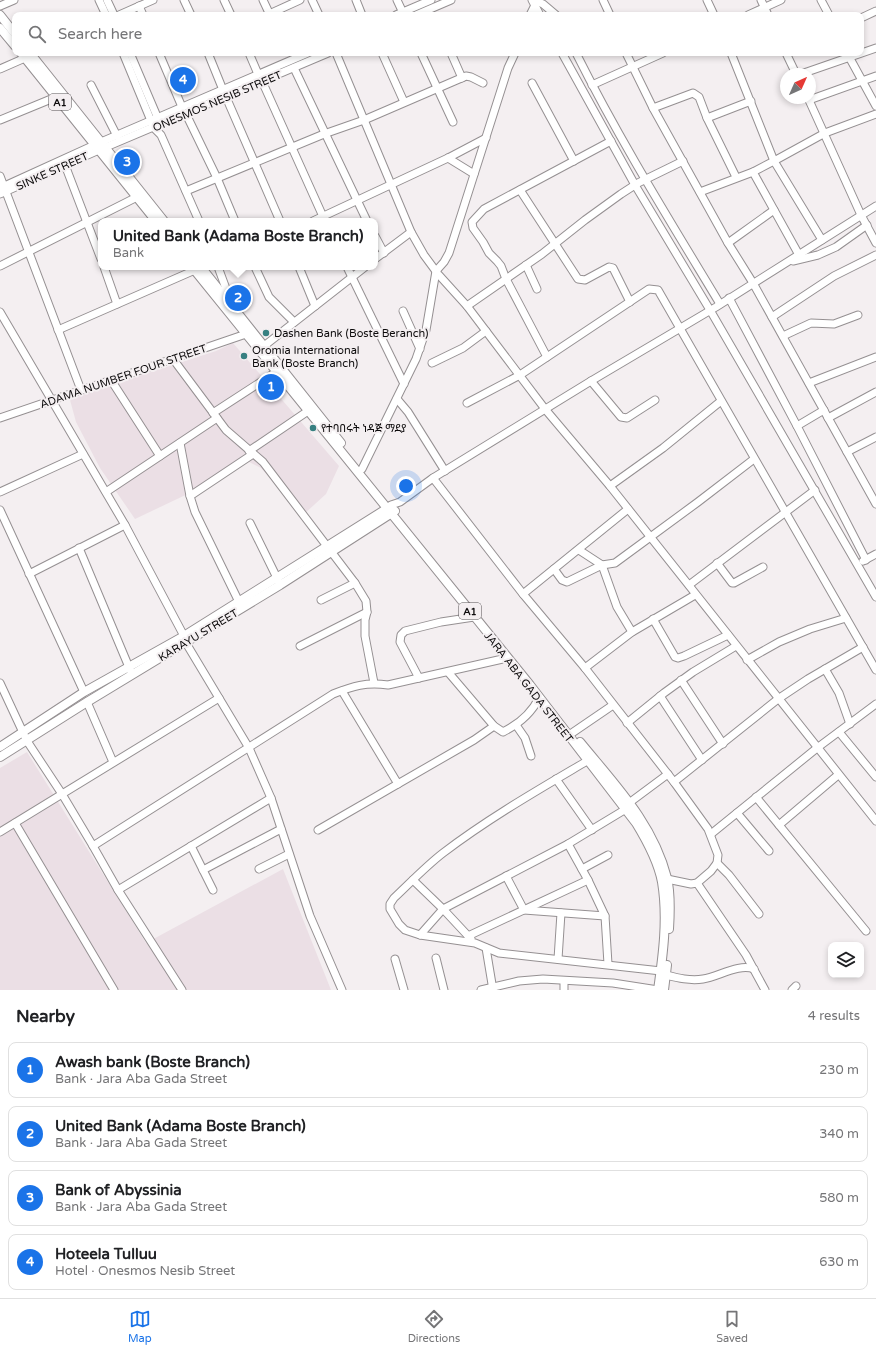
<!DOCTYPE html>
<meta charset="utf-8">
<style>
body{margin:0;font-family:"Varela Round","Noto Sans Ethiopic",sans-serif;background:#f2f2f2;color:#202124}
.controls{position:absolute;right:12px;bottom:12px;display:grid;overflow:hidden;border-radius:8px;box-shadow:0 2px 6px #0003}
.controls button{width:36px;height:36px;display:grid;place-items:center;padding:0;border:0;border-bottom:1px solid #e0e0e0;background:#fff;color:#202124;font:20px sans-serif}
.compass{position:absolute;left:780px;top:68px;width:36px;height:36px;border-radius:50%;background:#fff;box-shadow:0 2px 6px #0003;rotate:45deg}
.you{position:absolute;left:406px;top:486px;width:14px;height:14px;margin:-10px;border:3px solid #fff;border-radius:50%;background:#1a73e8;box-shadow:0 0 0 6px #1a73e833}
.badge{display:grid;place-items:center;width:26px;height:26px;border-radius:50%;background:#1a73e8;color:#fff;font-size:13px;font-weight:700}
.pin{position:absolute;translate:-50% -50%;border:2px solid #fff;box-shadow:0 1px 4px #0006}
.popup{position:absolute;left:98px;top:218px;width:280px;height:52px;box-sizing:border-box;display:grid;place-content:center;border-radius:8px;background:#fff;filter:drop-shadow(0 1px 3px #0005);font-size:13px;white-space:nowrap;color:#757577}
.popup b{font-size:15px;color:#202124}
.popup::after{content:'';position:absolute;left:50%;top:100%;margin-left:-8px;border:8px solid transparent;border-top-color:#fff}
.list{margin:0;padding:0;list-style:none}
h2{display:flex;justify-content:space-between;align-items:center;height:52px;margin:0;padding:0 16px;font-size:17px}
h2 small{font-size:13px;font-weight:400;color:#757577}
.list li{display:grid;grid-template-columns:26px 1fr auto;gap:12px;align-items:center;box-sizing:border-box;height:56px;margin:0 8px 8px;padding:0 8px;border:1px solid #e0e0e0;border-radius:8px}
.list b{display:block;font-size:15px;white-space:nowrap}
.list p{margin:0;font-size:13px;white-space:nowrap;color:#757577}
.list em{font-size:13px;font-style:normal;color:#757577}
.icon{flex:none;width:22px;height:22px;fill:none;stroke:currentColor;stroke-width:2;stroke-linecap:round;stroke-linejoin:round}
.map{position:relative;flex:none;width:876px;height:990px;overflow:hidden}
.search{position:absolute;background:#fff;box-shadow:0 2px 6px #0003;left:12px;right:12px;top:12px;height:44px;display:flex;align-items:center;gap:10px;box-sizing:border-box;padding:0 14px;border-radius:8px;color:#757577;font-size:15px}
.sheet{height:308px;background:#fff}
nav{display:flex;justify-content:space-around;align-items:center;box-sizing:border-box;height:56px;border-top:1px solid #e0e0e0;background:#fff;font-size:11px;color:#757577}
nav a{display:grid;justify-items:center;gap:2px}
nav .on{color:#1a73e8}
.map>svg:first-child{display:block}
</style>
<div class="map">
<svg width="876" height="990" viewBox="0 0 876 990">
<rect width="100%" height="100%" fill="#f4eff1"/>
<!-- built -->
<g fill="#ebdfe5">
<polygon points="233,343 339,466 326,494 303,515 261,468 245,460 215,481 135,519 100,468 76,422 70,400 92,391 216,351"/>
<polygon points="27,752 146,943 283,869 331,990 0,990 0,768"/>
</g>
<g fill="none" stroke-linecap="round" stroke-linejoin="round">
<!-- minor casing -->
<g stroke="#959092" stroke-width="9">
<g id="minor">
<polyline points="99,0 106,15"/>
<polyline points="107,0 114,15"/>
<polyline points="184,0 191,15"/>
<polyline points="224,0 231,15"/>
<polyline points="263,0 270,15"/>
<polyline points="312,0 319,15"/>
<polyline points="356,0 362,15"/>
<polyline points="397,0 404,15"/>
<polyline points="532,0 540,15"/>
<polyline points="534,0 543,4 556,15"/>
<polyline points="603,0 610,15"/>
<polyline points="707,0 714,15"/>
<polyline points="761,0 768,15"/>
<polyline points="821,0 829,15"/>
<polyline points="0,6 14,0"/>
<polyline points="139,6 143,15"/>
<polyline points="119,15 153,0"/>
<polyline points="267,15 300,0"/>
<polyline points="396,15 431,0"/>
<polyline points="416,15 451,0"/>
<polyline points="530,15 535,5"/>
<polyline points="748,15 781,0"/>
<polyline points="861,18 876,11"/>
<polyline points="123,53 154,128 161,135 199,221"/>
<polyline points="130,53 159,121"/>
<polyline points="159,53 182,107"/>
<polyline points="208,53 223,90"/>
<polyline points="249,53 258,74"/>
<polyline points="336,53 411,232 424,255 438,274 467,306 545,409 610,486 876,821"/>
<polyline points="382,53 404,102"/>
<polyline points="421,53 453,122"/>
<polyline points="451,53 462,78"/>
<polyline points="562,53 635,185 710,310 876,597"/>
<path d="M576 53C619 139 670 221 720 304"/>
<polyline points="626,53 653,108 728,243 753,283 876,504"/>
<polyline points="731,53 774,161 822,240"/>
<polyline points="786,53 796,74"/>
<polyline points="847,53 876,106"/>
<polyline points="294,68 367,221"/>
<polyline points="0,69 25,58"/>
<polyline points="801,74 876,48"/>
<polyline points="262,81 325,221"/>
<polyline points="532,83 574,161"/>
<polyline points="91,85 117,136"/>
<polyline points="592,85 663,53"/>
<polyline points="226,97 280,221"/>
<polyline points="808,98 861,215 876,243"/>
<polyline points="809,100 876,76"/>
<polyline points="653,108 693,93 699,97 707,118 736,177"/>
<polyline points="186,114 217,178 235,221"/>
<polyline points="707,118 751,101"/>
<polyline points="0,120 56,97"/>
<polyline points="448,158 474,174"/>
<polyline points="65,165 101,259"/>
<polyline points="753,172 799,255"/>
<polyline points="0,176 81,390"/>
<polyline points="0,188 101,142 308,53"/>
<polyline points="520,190 578,279 585,280 609,267 613,268 630,302"/>
<polyline points="186,191 324,134 364,120 466,76 471,77 483,83"/>
<polyline points="700,192 753,172 774,161 825,133 876,114"/>
<polyline points="0,194 99,150 328,53"/>
<polyline points="313,221 448,158 486,138"/>
<polyline points="375,236 384,253"/>
<polyline points="728,243 774,210"/>
<polyline points="375,259 411,232"/>
<polyline points="793,261 818,255 836,247 867,225"/>
<polyline points="526,265 537,289"/>
<polyline points="0,266 137,197"/>
<polyline points="104,267 117,304"/>
<polyline points="218,267 231,302"/>
<polyline points="255,267 269,297 294,322"/>
<polyline points="299,267 315,306"/>
<polyline points="347,267 404,384"/>
<polyline points="729,298 797,426 866,560"/>
<polyline points="467,306 542,254 585,220 621,194 638,183 683,161"/>
<polyline points="403,311 420,349"/>
<polyline points="0,312 125,525 184,636"/>
<polyline points="772,317 834,276 876,255"/>
<polyline points="58,330 195,270"/>
<polyline points="783,336 811,323 834,324 858,315"/>
<polyline points="264,346 365,267"/>
<polyline points="547,357 506,279 501,266 497,261 489,253 483,242 473,228 472,222 484,209 611,141"/>
<polyline points="173,359 226,430 263,462 355,583 366,601 367,612 365,620 365,636 374,683"/>
<polyline points="432,363 463,348 486,331"/>
<polyline points="111,380 160,456"/>
<polyline points="591,381 621,417 627,418 655,400"/>
<polyline points="809,383 876,357"/>
<polyline points="397,399 408,412 445,471"/>
<polyline points="467,403 520,375 649,289 658,290 876,670"/>
<polyline points="213,413 276,372"/>
<polyline points="0,418 246,334"/>
<polyline points="828,418 876,392"/>
<polyline points="797,426 824,410"/>
<polyline points="180,443 190,496 195,512 239,602"/>
<polyline points="249,451 308,411"/>
<polyline points="847,452 876,437"/>
<polyline points="362,469 416,359 426,330 436,271 444,262 449,253 508,68 515,53"/>
<polyline points="433,478 523,594 585,668 674,782 708,829 718,855 717,863 711,871 697,883 691,884 667,879"/>
<polyline points="610,486 663,448 721,401"/>
<polyline points="0,492 83,454"/>
<polyline points="106,492 217,418"/>
<polyline points="190,496 253,454"/>
<polyline points="391,505 400,502 433,478 591,381 716,307 876,206"/>
<polyline points="0,510 84,692"/>
<polyline points="250,523 279,582"/>
<polyline points="79,548 131,672"/>
<polyline points="579,550 602,565 617,607 632,632"/>
<polyline points="863,561 876,554"/>
<polyline points="717,563 732,583 734,583 763,567"/>
<polyline points="554,569 562,580 567,582 602,565 615,563 698,502 754,459"/>
<polyline points="29,574 125,525"/>
<polyline points="689,585 815,490"/>
<polyline points="523,594 628,509"/>
<polyline points="321,600 355,583"/>
<polyline points="653,619 675,657 678,658 684,656 728,635"/>
<polyline points="186,643 249,748 271,798 310,916 342,990"/>
<polyline points="300,646 367,612"/>
<polyline points="747,660 779,642 810,629 846,618"/>
<polyline points="585,668 632,632 695,595"/>
<polyline points="825,669 839,693 850,724"/>
<path d="M448 672 494 726 503 732C519 724 531 714 539 698"/>
<polyline points="419,678 400,642 401,635 405,631 441,622 474,617"/>
<polyline points="681,680 723,744"/>
<polyline points="0,683 27,741 62,794 93,846 118,890 182,990"/>
<polyline points="342,691 398,784"/>
<polyline points="660,696 702,760"/>
<polyline points="87,702 113,762"/>
<polyline points="627,723 664,693 693,672 736,646"/>
<polyline points="516,725 525,738 531,756"/>
<polyline points="839,732 876,777"/>
<polyline points="572,733 613,705"/>
<path d="M587 761C538 790 489 818 443 853 426 866 410 883 394 898L390 904V909L399 924 405 930 420 935 475 943 499 953 661 971"/>
<polyline points="556,779 592,830"/>
<polyline points="674,782 778,699 808,679 863,647"/>
<polyline points="756,797 866,931"/>
<polyline points="629,803 668,774"/>
<polyline points="737,813 769,851"/>
<polyline points="15,823 114,990"/>
<polyline points="779,825 838,775"/>
<polyline points="318,830 474,740 494,726"/>
<polyline points="0,832 219,698"/>
<polyline points="711,834 817,748 876,704"/>
<polyline points="568,844 588,880 605,916 608,964"/>
<path d="M93 846 333 694C353 686 366 682 388 685L507 658"/>
<polyline points="191,846 213,890"/>
<polyline points="717,863 729,875 759,914"/>
<polyline points="259,869 289,854"/>
<polyline points="582,869 608,855"/>
<polyline points="203,870 281,829"/>
<polyline points="506,876 524,910 605,916"/>
<polyline points="413,880 443,909 471,939"/>
<polyline points="697,883 746,955 765,990"/>
<polyline points="118,890 271,798"/>
<polyline points="420,935 443,909 568,844 626,809"/>
<polyline points="468,936 588,880"/>
<polyline points="486,948 493,990"/>
<polyline points="436,958 444,990"/>
<polyline points="395,959 404,990"/>
<polyline points="558,959 561,913"/>
<path d="M666 975C678 978 690 981 703 979 718 977 739 963 754 969"/>
<polyline points="564,981 564,990"/>
<polyline points="481,990 519,981 543,979 613,983 658,990"/>
<polyline points="792,990 796,986"/>
</g>
</g>
<!-- major casing -->
<g stroke="#959092" stroke-width="10">
<g id="major">
<polyline points="0,15 15,34"/>
<polyline points="0,28 15,46"/>
<polyline points="21,53 156,221"/>
<polyline points="30,53 164,221"/>
<path d="M192 267 530 685 636 823C647 841 658 861 662 882 668 918 663 955 658 990"/>
<polyline points="201,267 341,443"/>
<path d="M580 742C615 785 653 823 667 878 671 894 670 913 669 929"/>
<polyline points="0,747 84,692 184,636 391,506"/>
<polyline points="0,757 87,702 280,585 395,511"/>
<polyline points="664,990 667,965"/>
</g>
</g>
<!-- minor -->
<use href="#minor" stroke="#fff" stroke-width="7"/>
<!-- major -->
<use href="#major" stroke="#fff" stroke-width="8"/>
</g>
<!-- markers -->
<g fill="#378081" stroke="#f4eff1" stroke-width="1.5">
<circle cx="266" cy="333" r="4"/>
<circle cx="244" cy="356" r="4"/>
<circle cx="313" cy="428" r="4"/>
</g>
<g text-anchor="middle" stroke-width="4" stroke-linejoin="round" paint-order="stroke">
<!-- shield labels -->
<g fill="#f4eff1" stroke="#524f51" stroke-width="1">
<rect x="49" y="94" width="22" height="16" rx="3"/>
<rect x="459" y="603" width="22" height="16" rx="3"/>
</g>
<g font-size="10" font-weight="bold" fill="#0d0b0c">
<text x="60" y="106">A1</text>
<text x="470" y="615">A1</text>
</g>
<!-- street labels -->
<g font-size="11" fill="#0d0b0c" stroke="#f4eff1">
<text transform="translate(217 101) rotate(-23)" y="4">ONESMOS NESIB STREET</text>
<text transform="translate(52 171) rotate(-24)" y="4">SINKE STREET</text>
<text transform="translate(123 376) rotate(-19)" y="4">ADAMA NUMBER FOUR STREET</text>
<text transform="translate(198 635) rotate(-31)" y="4">KARAYU STREET</text>
<text transform="translate(529 687) rotate(52)" y="4">JARA ABA GADA STREET</text>
</g>
<!-- poi labels -->
<g font-size="11" fill="#0d0b0c" stroke="#f4eff1" text-anchor="start">
<text x="274" y="337">Dashen Bank (Boste Beranch)</text>
<text x="252" y="354">Oromia International<tspan x="252" dy="13">Bank (Boste Branch)</tspan></text>
<text x="321" y="432">የተባበሩት ነዳጅ ማደያ</text>
</g>
</g>
</svg>
<div class="controls">
<button><svg class="icon" aria-label="layers" viewBox="0 0 24 24"><path d="M12 4l9 5-9 5-9-5zM3 14l9 5 9-5"/></svg></button>
</div>
<svg class="compass" viewBox="-18 -18 36 36"><path d="M0-13l5 13h-10z" fill="#e53935"/><path d="M0 13l5-13h-10z" fill="#757577"/></svg>
<div class="you"></div>
<div class="pin badge" style="left:271px;top:387px">1</div>
<div class="pin badge" style="left:238px;top:298px">2</div>
<div class="popup"><b>United Bank (Adama Boste Branch)</b>Bank</div>
<div class="pin badge" style="left:127px;top:162px">3</div>
<div class="pin badge" style="left:183px;top:80px">4</div>
<div class="search"><svg class="icon" aria-label="search" viewBox="0 0 24 24"><circle cx="10" cy="10" r="6"/><path d="M15 15l6 6"/></svg>Search here</div>
</div>
<section class="sheet">
<h2>Nearby<small>4 results</small></h2>
<ul class="list">
<li><span class="badge">1</span><div><b>Awash bank (Boste Branch)</b><p>Bank · Jara Aba Gada Street</p></div><em>230 m</em></li>
<li><span class="badge">2</span><div><b>United Bank (Adama Boste Branch)</b><p>Bank · Jara Aba Gada Street</p></div><em>340 m</em></li>
<li><span class="badge">3</span><div><b>Bank of Abyssinia</b><p>Bank · Jara Aba Gada Street</p></div><em>580 m</em></li>
<li><span class="badge">4</span><div><b>Hoteela Tulluu</b><p>Hotel · Onesmos Nesib Street</p></div><em>630 m</em></li>
</ul>
</section>
<nav>
<a class="on"><svg class="icon" aria-label="map" viewBox="0 0 24 24"><path d="M3 6l6-2 6 2 6-2v14l-6 2-6-2-6 2zM9 4v14M15 6v14"/></svg>Map</a>
<a><svg class="icon" aria-label="directions" viewBox="0 0 24 24"><path d="M12 3l9 9-9 9-9-9zM9 14v-3h6M13 9l2 2-2 2"/></svg>Directions</a>
<a><svg class="icon" aria-label="saved" viewBox="0 0 24 24"><path d="M7 4h10v16l-5-4-5 4z"/></svg>Saved</a>
</nav>
